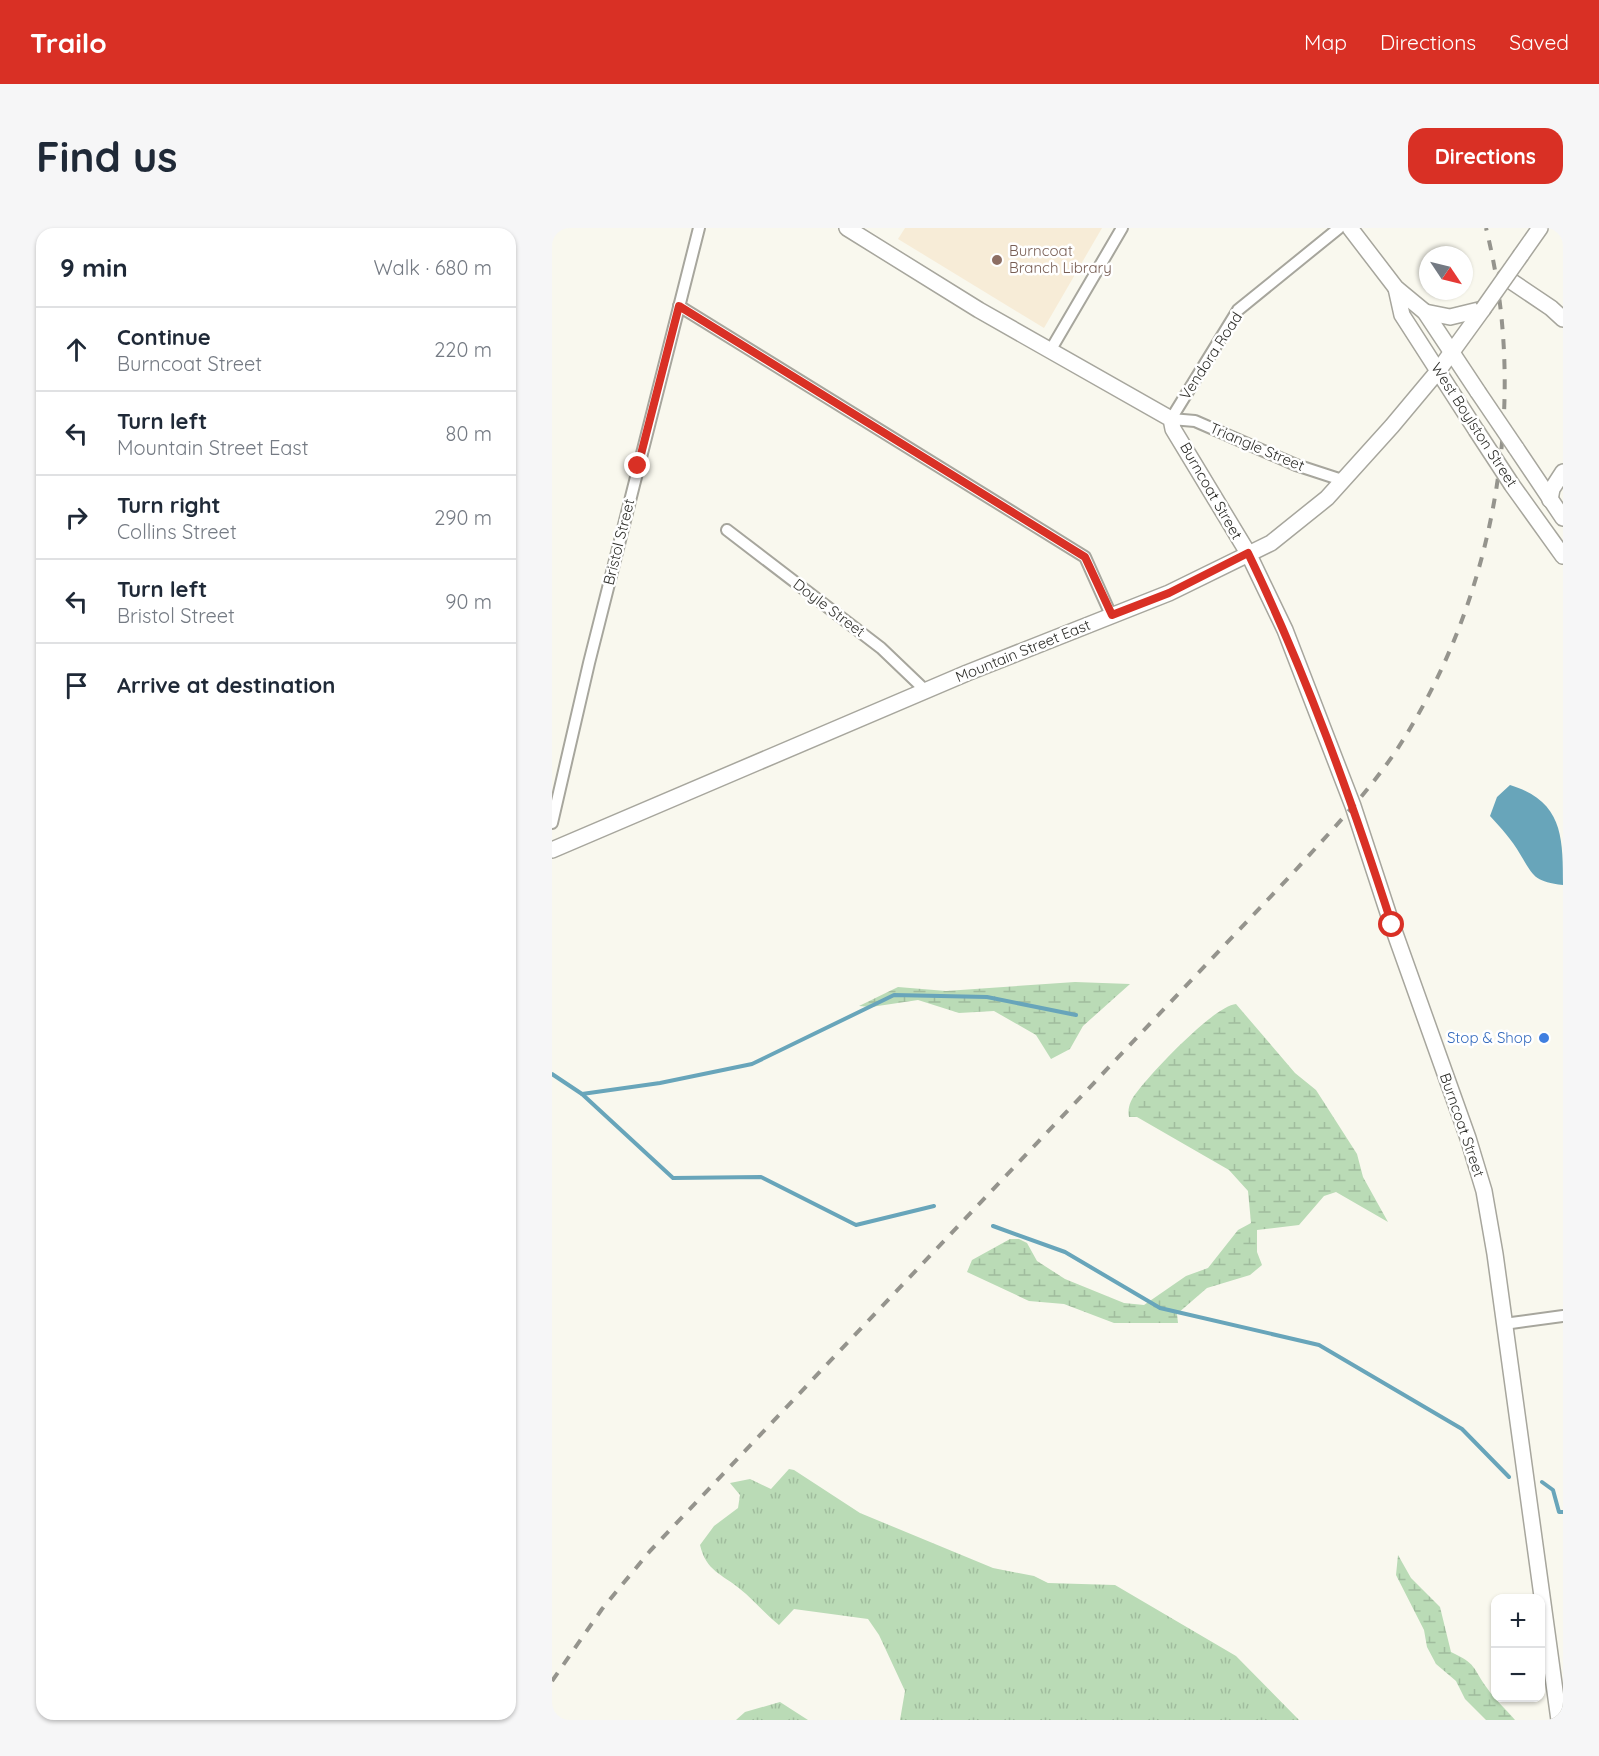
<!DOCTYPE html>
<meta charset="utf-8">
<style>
body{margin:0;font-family:Quicksand,sans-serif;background:#f6f6f7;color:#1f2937}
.controls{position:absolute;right:18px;bottom:18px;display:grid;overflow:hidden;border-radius:12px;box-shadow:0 2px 4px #0004}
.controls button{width:54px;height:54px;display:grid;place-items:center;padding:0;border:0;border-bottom:2px solid #e0e1e3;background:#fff;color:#1f2937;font:30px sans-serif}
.compass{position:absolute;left:867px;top:18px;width:54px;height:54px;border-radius:50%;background:#fff;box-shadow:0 2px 4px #0004;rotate:125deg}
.stop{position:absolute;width:18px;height:18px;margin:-14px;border:4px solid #d93025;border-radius:50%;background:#fff}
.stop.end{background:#d93025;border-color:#fff;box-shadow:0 2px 6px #0008}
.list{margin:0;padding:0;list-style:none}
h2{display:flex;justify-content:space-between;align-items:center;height:78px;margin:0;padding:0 24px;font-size:26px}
h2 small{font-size:20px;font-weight:400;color:#747a83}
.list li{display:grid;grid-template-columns:39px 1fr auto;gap:18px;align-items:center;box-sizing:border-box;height:84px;padding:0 24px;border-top:2px solid #e0e1e3}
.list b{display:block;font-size:22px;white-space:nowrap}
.list p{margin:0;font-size:20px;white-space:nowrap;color:#747a83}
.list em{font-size:20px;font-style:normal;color:#747a83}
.icon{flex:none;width:33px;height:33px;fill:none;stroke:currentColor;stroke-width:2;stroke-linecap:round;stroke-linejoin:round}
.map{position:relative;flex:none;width:1011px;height:1492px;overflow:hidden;border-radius:18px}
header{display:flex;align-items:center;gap:36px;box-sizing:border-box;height:84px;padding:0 30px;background:#d93025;color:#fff}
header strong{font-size:28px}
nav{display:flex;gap:33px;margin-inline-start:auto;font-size:21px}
.intro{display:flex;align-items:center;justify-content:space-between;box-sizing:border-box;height:144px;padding:0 36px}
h1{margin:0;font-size:42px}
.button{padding:15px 27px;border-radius:18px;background:#d93025;color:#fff;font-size:21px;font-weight:700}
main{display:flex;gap:36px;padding:0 36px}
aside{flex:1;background:#fff;border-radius:18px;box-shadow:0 2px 4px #0004}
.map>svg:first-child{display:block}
</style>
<header>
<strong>Trailo</strong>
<nav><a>Map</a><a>Directions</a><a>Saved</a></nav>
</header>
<div class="intro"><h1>Find us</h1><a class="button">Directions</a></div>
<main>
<aside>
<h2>9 min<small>Walk · 680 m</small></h2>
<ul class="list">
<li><svg class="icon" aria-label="ahead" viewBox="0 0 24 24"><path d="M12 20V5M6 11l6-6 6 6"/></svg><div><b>Continue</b><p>Burncoat Street</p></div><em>220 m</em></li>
<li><svg class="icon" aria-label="left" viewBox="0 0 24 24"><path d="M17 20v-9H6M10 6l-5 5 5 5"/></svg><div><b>Turn left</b><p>Mountain Street East</p></div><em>80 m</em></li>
<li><svg class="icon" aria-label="right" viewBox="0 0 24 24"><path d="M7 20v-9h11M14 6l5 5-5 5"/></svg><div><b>Turn right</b><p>Collins Street</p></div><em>290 m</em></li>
<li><svg class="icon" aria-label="left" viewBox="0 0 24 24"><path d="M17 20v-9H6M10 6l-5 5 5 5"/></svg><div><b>Turn left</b><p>Bristol Street</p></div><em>90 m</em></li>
<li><svg class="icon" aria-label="arrive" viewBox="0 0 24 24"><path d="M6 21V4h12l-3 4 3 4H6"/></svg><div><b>Arrive at destination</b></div></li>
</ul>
</aside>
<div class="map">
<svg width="1011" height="1492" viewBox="0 0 1011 1492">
<defs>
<pattern id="grass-tufts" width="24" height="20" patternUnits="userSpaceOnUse" patternTransform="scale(1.5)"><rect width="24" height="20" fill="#badbb6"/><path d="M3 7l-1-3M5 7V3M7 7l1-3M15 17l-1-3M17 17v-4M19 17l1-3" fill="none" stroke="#a0bc9d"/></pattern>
<pattern id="wetland-marsh" width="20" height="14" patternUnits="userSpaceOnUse" patternTransform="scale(1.5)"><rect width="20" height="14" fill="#badbb6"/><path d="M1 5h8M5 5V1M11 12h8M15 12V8" fill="none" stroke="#a0bc9d"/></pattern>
</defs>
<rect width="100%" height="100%" fill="#f9f8ee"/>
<!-- education -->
<polygon fill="#f7ecd7" points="353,0 550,0 492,100 346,11"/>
<!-- grass -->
<g fill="url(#grass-tufts)">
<path d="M237 1241 242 1242 308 1285 441 1340 482 1348 496 1355 563 1357 684 1428 747 1492H348L353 1463 327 1407 316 1391 242 1381 227 1397C213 1386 202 1372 188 1361 170 1346 154 1343 148 1317L162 1298 186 1280 188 1267 178 1255 198 1251 219 1261Z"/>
<polygon points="228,1474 256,1492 184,1492 193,1484"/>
</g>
<!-- wetland -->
<g fill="url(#wetland-marsh)">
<polygon points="523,754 578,756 531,798 518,821 499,831 484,807 442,783 407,785 366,772 319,779 307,778 346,759 394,763"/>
<path d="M684 776 743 845 764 862 805 926 811 949 836 994 784 964 772 968 747 997 705 1002V1024L710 1037 698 1047 655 1060 625 1086 626 1095H562L512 1076 477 1073 415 1044 420 1032 458 1011H467L475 1015 485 1033 513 1051 572 1075 592 1077 634 1048 656 1040 686 1002 699 995 696 963 677 942 585 889H577C575 880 579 871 585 864 600 844 662 778 684 776Z"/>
<path d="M846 1327 859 1350 888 1379 899 1424C925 1436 920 1439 935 1460 942 1471 954 1481 963 1492H934L913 1471 904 1453 884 1436 875 1419 872 1402 844 1347Z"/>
</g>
<!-- water -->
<path fill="#68a5ba" d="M958 557C1011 573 1011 609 1011 657 982 653 982 649 968 626 960 612 949 600 938 588L945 569Z"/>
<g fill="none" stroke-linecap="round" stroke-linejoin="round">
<!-- stream -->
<g stroke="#68a5ba" stroke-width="4">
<polyline points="0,846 30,866 121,950 209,949 304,997 382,978"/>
<polyline points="30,866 108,855 200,836 342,767 435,769 524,787"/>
<polyline points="441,998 513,1024 608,1080 767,1117 910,1201 957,1249"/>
<polyline points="990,1254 1001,1262 1007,1284 1011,1284"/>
</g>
<!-- street casing -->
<g stroke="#a7a69d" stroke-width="14">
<g id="street">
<polyline points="787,0 686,82 619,191 643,193 744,237 790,252"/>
<polyline points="127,78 533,329 559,387"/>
<polyline points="498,123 570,0"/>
<polyline points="175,302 329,420 374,463"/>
<polyline points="0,595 37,435 147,0"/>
<polyline points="952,1096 1011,1088"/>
</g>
</g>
<!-- secondary casing -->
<g stroke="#a7a69d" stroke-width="18">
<g id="secondary">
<polyline points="295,0 427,82 619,191 621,201 696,325 733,402 801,578 840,697 916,910 932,963 943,1026 1007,1492"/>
<polyline points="798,0 844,60 873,84 926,164"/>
<polyline points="969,27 988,0"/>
<polyline points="953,49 999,80 1011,91"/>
<polyline points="844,60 850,87 924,202"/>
<polyline points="873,84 898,89 931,81"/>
<polyline points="964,220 1011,290"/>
<polyline points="960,257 1011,328"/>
<polyline points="998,272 1000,261 1011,244"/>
<polyline points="0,622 415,445 617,365 719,315 775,270 840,198 886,143 931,81"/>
</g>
</g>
<!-- street -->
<use href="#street" stroke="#fff" stroke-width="10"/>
<!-- secondary -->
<use href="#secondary" stroke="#fff" stroke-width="15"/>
<!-- rail -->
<path stroke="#95948d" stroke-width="4" stroke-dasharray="10 10" stroke-linecap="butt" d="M0 1453 50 1381 98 1323 741 645C777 605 814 567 844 523 943 372 978 176 934 0"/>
<!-- secondary-bridge casing -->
<g stroke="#a7a69d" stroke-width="18" stroke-linecap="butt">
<g id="secondary-bridge">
<polyline points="931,81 969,27"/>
<polyline points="926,164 964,220"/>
<polyline points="924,202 960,257"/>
</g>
</g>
<!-- secondary-bridge -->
<use href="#secondary-bridge" stroke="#fff" stroke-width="15"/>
</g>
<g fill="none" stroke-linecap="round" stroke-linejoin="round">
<!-- route -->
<path stroke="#d93025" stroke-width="8" d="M86 238 127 78 533 329 560 387 617 365 696 325C754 445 799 570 840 697"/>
</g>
<!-- markers -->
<circle fill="#8d6e63" stroke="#fff" stroke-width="2" cx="445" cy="32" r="6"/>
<circle fill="#3f7fe0" stroke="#fff" stroke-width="2" cx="992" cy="810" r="6"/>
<g text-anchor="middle" stroke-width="5" stroke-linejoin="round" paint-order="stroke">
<!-- education labels -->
<g font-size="15" fill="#785e54" stroke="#fff" text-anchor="start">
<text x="457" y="28">Burncoat<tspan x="457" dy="17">Branch Library</tspan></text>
</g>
<!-- street labels -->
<g font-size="15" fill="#2f2f2b" stroke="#fff">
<text transform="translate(659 128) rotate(-57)" y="5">Vendora Road</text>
<text transform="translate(922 197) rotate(57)" y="5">West Boylston Street</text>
<text transform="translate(705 219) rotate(23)" y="5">Triangle Street</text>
<text transform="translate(659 263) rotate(60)" y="5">Burncoat Street</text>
<text transform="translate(67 314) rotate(-76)" y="5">Bristol Street</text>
<text transform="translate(277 380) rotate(37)" y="5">Doyle Street</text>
<text transform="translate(471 423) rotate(-22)" y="5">Mountain Street East</text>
<text transform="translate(910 897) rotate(71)" y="5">Burncoat Street</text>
</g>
<!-- shop labels -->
<g font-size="15" fill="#366cbe" stroke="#fff" text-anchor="end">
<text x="980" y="815">Stop &amp; Shop</text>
</g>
</g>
</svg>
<div class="controls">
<button>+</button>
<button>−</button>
</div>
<svg class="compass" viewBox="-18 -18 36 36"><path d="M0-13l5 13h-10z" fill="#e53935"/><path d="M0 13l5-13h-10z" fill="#747a83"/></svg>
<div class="stop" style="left:840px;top:697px"></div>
<div class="stop end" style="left:86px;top:238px"></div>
</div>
</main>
